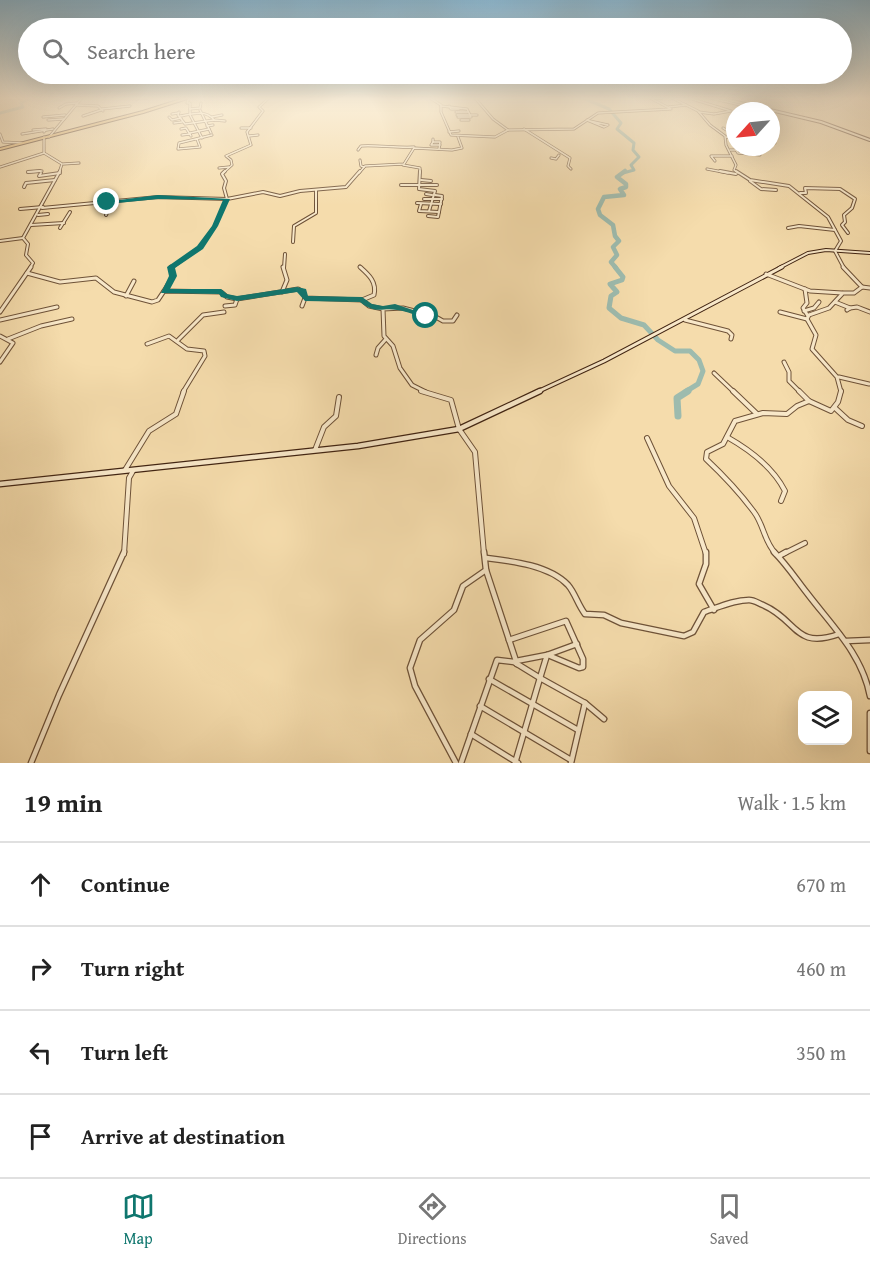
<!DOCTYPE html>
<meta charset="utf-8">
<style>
body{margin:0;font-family:"Gentium Book Plus",serif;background:#f2f2f2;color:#222}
.controls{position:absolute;right:18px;bottom:18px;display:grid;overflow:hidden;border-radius:12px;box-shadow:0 6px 24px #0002}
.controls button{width:54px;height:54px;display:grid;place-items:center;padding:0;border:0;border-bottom:2px solid #e0e0e0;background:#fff;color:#222;font:30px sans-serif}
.compass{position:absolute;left:726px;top:102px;width:54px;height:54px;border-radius:50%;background:#fff;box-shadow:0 6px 24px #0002;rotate:243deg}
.stop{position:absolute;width:18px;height:18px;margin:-14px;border:4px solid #0f766e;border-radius:50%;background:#fff}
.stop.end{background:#0f766e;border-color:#fff;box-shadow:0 2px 6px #0008}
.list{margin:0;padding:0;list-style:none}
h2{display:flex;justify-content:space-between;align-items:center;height:78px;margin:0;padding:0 24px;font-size:26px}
h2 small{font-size:20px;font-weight:400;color:#767676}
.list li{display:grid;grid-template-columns:39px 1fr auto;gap:18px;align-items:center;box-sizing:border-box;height:84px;padding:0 24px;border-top:2px solid #e0e0e0}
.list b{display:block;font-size:22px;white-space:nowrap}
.list em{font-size:20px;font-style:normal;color:#767676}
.icon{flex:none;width:33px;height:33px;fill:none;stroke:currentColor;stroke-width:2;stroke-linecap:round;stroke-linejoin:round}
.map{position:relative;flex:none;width:870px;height:763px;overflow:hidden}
.search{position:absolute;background:#fff;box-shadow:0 6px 24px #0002;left:18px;right:18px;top:18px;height:66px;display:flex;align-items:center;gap:15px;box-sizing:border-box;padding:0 21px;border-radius:33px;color:#767676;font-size:22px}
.sheet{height:414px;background:#fff}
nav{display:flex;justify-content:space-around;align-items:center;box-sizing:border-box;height:84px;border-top:2px solid #e0e0e0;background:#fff;font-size:16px;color:#767676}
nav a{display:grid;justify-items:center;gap:3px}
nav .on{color:#0f766e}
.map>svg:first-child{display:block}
</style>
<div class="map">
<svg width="870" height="763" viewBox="0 0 870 763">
<rect width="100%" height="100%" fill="#f5dcac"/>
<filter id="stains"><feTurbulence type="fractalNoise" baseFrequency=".00333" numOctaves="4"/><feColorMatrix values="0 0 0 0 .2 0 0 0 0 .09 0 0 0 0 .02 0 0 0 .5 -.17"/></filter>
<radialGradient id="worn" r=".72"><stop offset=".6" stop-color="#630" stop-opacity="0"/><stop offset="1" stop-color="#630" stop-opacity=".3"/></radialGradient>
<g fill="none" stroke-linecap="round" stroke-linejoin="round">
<!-- river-far3 -->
<g stroke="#9dbbae" stroke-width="3">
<polyline points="583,98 609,109 621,123 617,129 634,143 633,150 639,157 631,165 634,170 623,173"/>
<polyline points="0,113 23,107 21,103 31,98"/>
</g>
<!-- river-far2 -->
<polyline stroke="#9dbbae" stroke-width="4.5" points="616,268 611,262 617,255 613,247 619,241 615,236 613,225 600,215 598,209 604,197 624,195 620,189 626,187 626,184 617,177 625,171"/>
<!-- river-far1 -->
<polyline stroke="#9dbbae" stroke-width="5" points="615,267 623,277 622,280 610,284 617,292 611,296 609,308 621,318 644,325 658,340 675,351 690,351 699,360 703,371 698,384 685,392"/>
<!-- river -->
<polyline stroke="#9dbbae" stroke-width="7" points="678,416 677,398 688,391"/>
<!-- street-far4 casing -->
<g stroke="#6e5238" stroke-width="3">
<g id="street-far4">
<polyline points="6,98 22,98"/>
<polyline points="189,98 187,103 190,103 190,115 202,138"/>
<polyline points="430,98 441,105 441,112 451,135 495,137 508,130 574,129 598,113 671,109 652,99"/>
<polyline points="475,98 493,119 508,130"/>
<polyline points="672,98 698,111 710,125 725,136 726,145 736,165 734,170 738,173"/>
<polyline points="689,98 731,111 714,114 699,112"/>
<polyline points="710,98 745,106"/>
<polyline points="136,99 147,98"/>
<polyline points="76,105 98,106 103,111"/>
<polyline points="441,106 467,109 471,117 458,117"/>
<polyline points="449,106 451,109 459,109"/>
<polyline points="669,107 686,105"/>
<polyline points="59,108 66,104 77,103"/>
<polyline points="102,109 130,106"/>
<polyline points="190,109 200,108 201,103"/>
<polyline points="200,110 211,133"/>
<polyline points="179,112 178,115 185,124 214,120 225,121"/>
<polyline points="456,112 468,112"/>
<polyline points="172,114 178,113"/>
<polyline points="457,115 477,115"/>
<polyline points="83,116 101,110"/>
<path d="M180 116C192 114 206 109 214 120"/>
<polyline points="43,117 65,115"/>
<polyline points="169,117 172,120 181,118"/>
<polyline points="212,117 222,115"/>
<polyline points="48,120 64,119"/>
<polyline points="461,120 469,120"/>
<polyline points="587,120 604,127 608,125 590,121"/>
<polyline points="174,123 182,122"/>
<polyline points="207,126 213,125"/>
<polyline points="241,128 251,128"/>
<polyline points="723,128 735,135"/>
<polyline points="181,129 186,128 191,136"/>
<polyline points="524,129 570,158 568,166 571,169"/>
<polyline points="33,130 46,129 44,132"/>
<polyline points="728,130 735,131"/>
<polyline points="449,132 459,131"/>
<polyline points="190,133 209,129"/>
<polyline points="0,134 3,142 22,143"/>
<polyline points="22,134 53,129"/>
<polyline points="182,135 190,134"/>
<polyline points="249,136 258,135"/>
<polyline points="44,137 44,153 62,164 59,173"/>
<polyline points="49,137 82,98"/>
<polyline points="726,137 735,139"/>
<polyline points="197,139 200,147 178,149 179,143 212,135"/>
<polyline points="433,139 433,142 440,142 439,149"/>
<polyline points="433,142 431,145 440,145"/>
<polyline points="771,143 775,143"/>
<polyline points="737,147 755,149 757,152"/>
<path d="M358 150 361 146C379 145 396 148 414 147"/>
<polyline points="730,150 736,150"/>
<polygon points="736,150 757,152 760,155 738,153"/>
<polyline points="551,158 556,159 559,155"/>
<polyline points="360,160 361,166 364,167"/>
<polyline points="715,161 711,156 732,156"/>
<polyline points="63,164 79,163"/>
<polyline points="403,165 420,168 420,173"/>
<polyline points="0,167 44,153"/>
<polyline points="219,168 229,167"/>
<polyline points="707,169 728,173"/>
<polyline points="28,172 42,171"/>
<polyline points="223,173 232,165 231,160 226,156 251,145 247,132 263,111 259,107 269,98"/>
<polyline points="359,173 365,166 404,164 414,148 452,150 462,148 458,137"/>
</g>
</g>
<!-- street-far3 casing -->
<g stroke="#6e5238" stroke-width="4">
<g id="street-far3">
<polyline points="420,171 419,189 435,191 429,211"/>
<polyline points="720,171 736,174"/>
<polyline points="736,171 750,180 789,186 828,217 841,241 835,251 844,268"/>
<polyline points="28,172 40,171"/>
<polyline points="41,173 39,176 60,173"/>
<polyline points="421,180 431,181"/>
<polyline points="750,181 761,189 776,190"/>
<polyline points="401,185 437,185"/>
<polyline points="24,187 26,183 55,180"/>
<polyline points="800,193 806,193 805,188 840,189 855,199 852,208 844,215 845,222 842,225 848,233"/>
<polyline points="426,194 432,195"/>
<polyline points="424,199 442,199"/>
<polyline points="417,203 441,204"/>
<polyline points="421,204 419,211 439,212"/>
<polyline points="42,208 158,197 227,199 263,192 280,196 300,191 346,187 360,171"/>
<polyline points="20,209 43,207"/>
<polyline points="38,215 48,214"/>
<polyline points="106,215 112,202"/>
<polyline points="428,216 438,217 442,196 435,195"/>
<polyline points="31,225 64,223"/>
<polyline points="60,228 70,212"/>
<polyline points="788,228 799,226 835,230"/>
<polyline points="0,241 23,238"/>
<polyline points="293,242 294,226 316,213 316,190"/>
<polyline points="30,268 33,263 26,255 28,244 23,238 60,171"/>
<polyline points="171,268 199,248 215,226 227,199 224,188 226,181 222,174 225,171"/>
<polyline points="284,268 285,254"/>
</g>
</g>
<!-- street-far2 casing -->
<g stroke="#6e5238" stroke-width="5">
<g id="street-far2">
<path d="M360 267C369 275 377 282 374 295L362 300"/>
<polyline points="27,273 60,282 96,278 114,292 152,302 158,300 164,291 221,292 227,297 237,299 298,289 303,292 305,298 362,300 369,306 383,309"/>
<polyline points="766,274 810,291 842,293"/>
<polyline points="862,287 870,288"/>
<polyline points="805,289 807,303 803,308 808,316"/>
<polyline points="164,291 173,276 171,267"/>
<polyline points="282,292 287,280 283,267"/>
<polyline points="126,296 134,281"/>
<polyline points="835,302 850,308 847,310"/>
<polyline points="225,306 235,305 237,299"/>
<polyline points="302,306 305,298"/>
<polyline points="850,308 857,307 870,312"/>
<polyline points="804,311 814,308 819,302"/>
<polyline points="0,312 31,267"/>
<polyline points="780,312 807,319"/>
<polyline points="0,320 57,307"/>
<polyline points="685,320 728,331 732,335 731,339"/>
<polyline points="0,336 13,343 0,362"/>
<polyline points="8,339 41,326 72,319"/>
<polyline points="178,340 203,315 224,312"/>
<polyline points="147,344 169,336 187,349 204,351 205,356 183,392"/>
<polyline points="376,355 378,348 386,339"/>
<polyline points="784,362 789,372 789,381 800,392"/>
<polyline points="714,373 734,392"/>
<polyline points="839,377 869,384"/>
<polyline points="426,392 412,385 400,368 393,346 384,336 383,309 403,308 434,316 443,321 453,321 457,315"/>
<polyline points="841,392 837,377 812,349 816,335 807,319 809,315 829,308 843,293 854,293 862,287 843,267"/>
</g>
</g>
<!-- street-far1 casing -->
<g stroke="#6e5238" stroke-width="6">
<g id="street-far1">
<polyline points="421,391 451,400 459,429 475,452 484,554"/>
<polyline points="733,391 757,414"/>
<polyline points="799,391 809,401"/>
<polyline points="835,408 848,420 862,426"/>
<path d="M727 437C750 450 773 467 785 491L781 501"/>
<polyline points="647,438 669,486 694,518 706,554"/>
<polyline points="315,450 324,427 336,416 339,397"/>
<polyline points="125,470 149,431 176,414 184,391"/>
<polyline points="124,554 129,478 133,471"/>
<path d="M776 554C764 542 764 525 754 512 740 493 723 475 706 459L707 452 723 444 735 421 763 413 787 414 797 406 809 401 831 411 838 402 841 391"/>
<polyline points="783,554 805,543"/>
</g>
</g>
<!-- street casing -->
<g stroke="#6e5238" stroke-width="7">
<g id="street">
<polyline points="706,552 706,564 699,584 714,610"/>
<path d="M774 552C787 565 796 579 807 593 832 626 862 654 870 696"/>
<polyline points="779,556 786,552"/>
<path d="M486 558C511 561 549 565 568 585 575 593 578 605 585 614L604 615 621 623 684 636 693 632 704 612C719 607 734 600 749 600 754 600 758 603 763 605 798 620 794 650 839 634"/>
<polyline points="486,570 517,664"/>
<polyline points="509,640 566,621 583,659 583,667 579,668 548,655"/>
<polyline points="846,641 870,640"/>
<polyline points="516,661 547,655 577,644"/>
<polyline points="489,679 578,730"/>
<polyline points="585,703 604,719"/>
<polyline points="480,706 571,760"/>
<polyline points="870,713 870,751"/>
<polyline points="471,734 518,763"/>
<polyline points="31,763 59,695 124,552"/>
<polyline points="456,763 415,686 410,668 420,640 454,610 463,586 486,570 484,552"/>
<polyline points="461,763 497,660 514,662 540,678 547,655"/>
<polyline points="515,763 540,678 585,703 571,763"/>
</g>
</g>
<!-- secondary-far2 casing -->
<g stroke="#412412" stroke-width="4">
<g id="secondary-far2">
<polyline points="651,98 661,98"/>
<polyline points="720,98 821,122 870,140"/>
<polyline points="779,268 808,253 826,250 870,253"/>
</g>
</g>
<!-- secondary-far1 casing -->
<g stroke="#412412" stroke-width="5">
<polyline id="secondary-far1" points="537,392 604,361 782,267"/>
</g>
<!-- secondary casing -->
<g stroke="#412412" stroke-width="7">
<polyline id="secondary" points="0,484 358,446 459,429 540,391"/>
</g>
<!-- primary casing -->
<g stroke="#412412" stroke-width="4">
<polyline id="primary" points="0,149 143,112 187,98"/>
</g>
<!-- street-far4 -->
<use href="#street-far4" stroke="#f8e8c9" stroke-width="1.5"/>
<!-- street-far3 -->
<use href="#street-far3" stroke="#f8e8c9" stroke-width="2"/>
<!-- street-far2 -->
<use href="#street-far2" stroke="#f8e8c9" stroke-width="3"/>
<!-- street-far1 -->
<use href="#street-far1" stroke="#f8e8c9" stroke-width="4"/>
<!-- street -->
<use href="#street" stroke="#f8e8c9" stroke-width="4.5"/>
<!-- secondary-far2 -->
<use href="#secondary-far2" stroke="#f8e8c9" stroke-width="2"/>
<!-- secondary-far1 -->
<use href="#secondary-far1" stroke="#f8e8c9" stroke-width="3"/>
<!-- secondary -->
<use href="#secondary" stroke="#f8e8c9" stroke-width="4.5"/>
<!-- primary -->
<use href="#primary" stroke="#eabe76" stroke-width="2"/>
</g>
<!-- sky -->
<linearGradient id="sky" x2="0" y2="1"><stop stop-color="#8ab7d1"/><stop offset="0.48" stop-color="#faefda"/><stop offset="1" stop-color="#faefda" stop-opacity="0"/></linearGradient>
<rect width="870" height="205" fill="url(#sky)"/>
<!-- route -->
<path fill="#0f766e" d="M158 195 230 199 218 226 203 249 175 268 177 276 170 289H221L227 294 237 296 297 287 306 289 308 296 362 297 372 304 383 306 395 304 431 316 426 318C417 316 407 311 397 310 382 307 376 315 360 302L305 301 297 292 237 301 221 297 219 294 161 293 169 276 167 267 197 246 212 226 223 200 158 199 107 204 104 202Z"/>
<rect width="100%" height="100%" filter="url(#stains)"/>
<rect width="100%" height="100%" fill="url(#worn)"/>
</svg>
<div class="controls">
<button><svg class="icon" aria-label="layers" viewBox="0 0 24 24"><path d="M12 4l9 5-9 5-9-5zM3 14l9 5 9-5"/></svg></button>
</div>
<svg class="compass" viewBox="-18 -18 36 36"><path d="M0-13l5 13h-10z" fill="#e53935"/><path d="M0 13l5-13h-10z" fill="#767676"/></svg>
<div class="stop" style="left:426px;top:316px"></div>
<div class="stop end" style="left:107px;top:202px"></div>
<div class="search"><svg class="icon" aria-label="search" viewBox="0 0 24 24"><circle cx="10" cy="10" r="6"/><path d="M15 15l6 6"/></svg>Search here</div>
</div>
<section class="sheet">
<h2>19 min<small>Walk · 1.5 km</small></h2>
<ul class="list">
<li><svg class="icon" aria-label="ahead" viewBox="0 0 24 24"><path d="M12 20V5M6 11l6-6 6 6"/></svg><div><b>Continue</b></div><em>670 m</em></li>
<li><svg class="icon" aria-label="right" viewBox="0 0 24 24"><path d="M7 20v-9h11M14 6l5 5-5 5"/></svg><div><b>Turn right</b></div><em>460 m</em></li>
<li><svg class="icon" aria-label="left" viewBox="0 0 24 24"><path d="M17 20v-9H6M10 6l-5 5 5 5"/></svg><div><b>Turn left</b></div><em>350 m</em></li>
<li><svg class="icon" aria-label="arrive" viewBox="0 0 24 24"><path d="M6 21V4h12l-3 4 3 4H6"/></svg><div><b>Arrive at destination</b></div></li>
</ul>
</section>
<nav>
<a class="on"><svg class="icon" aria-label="map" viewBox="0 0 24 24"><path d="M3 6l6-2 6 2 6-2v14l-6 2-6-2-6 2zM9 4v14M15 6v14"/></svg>Map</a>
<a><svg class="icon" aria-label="directions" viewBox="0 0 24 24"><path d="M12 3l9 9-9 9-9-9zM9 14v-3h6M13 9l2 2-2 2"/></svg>Directions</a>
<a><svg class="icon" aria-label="saved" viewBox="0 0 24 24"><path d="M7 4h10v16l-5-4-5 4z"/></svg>Saved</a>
</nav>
